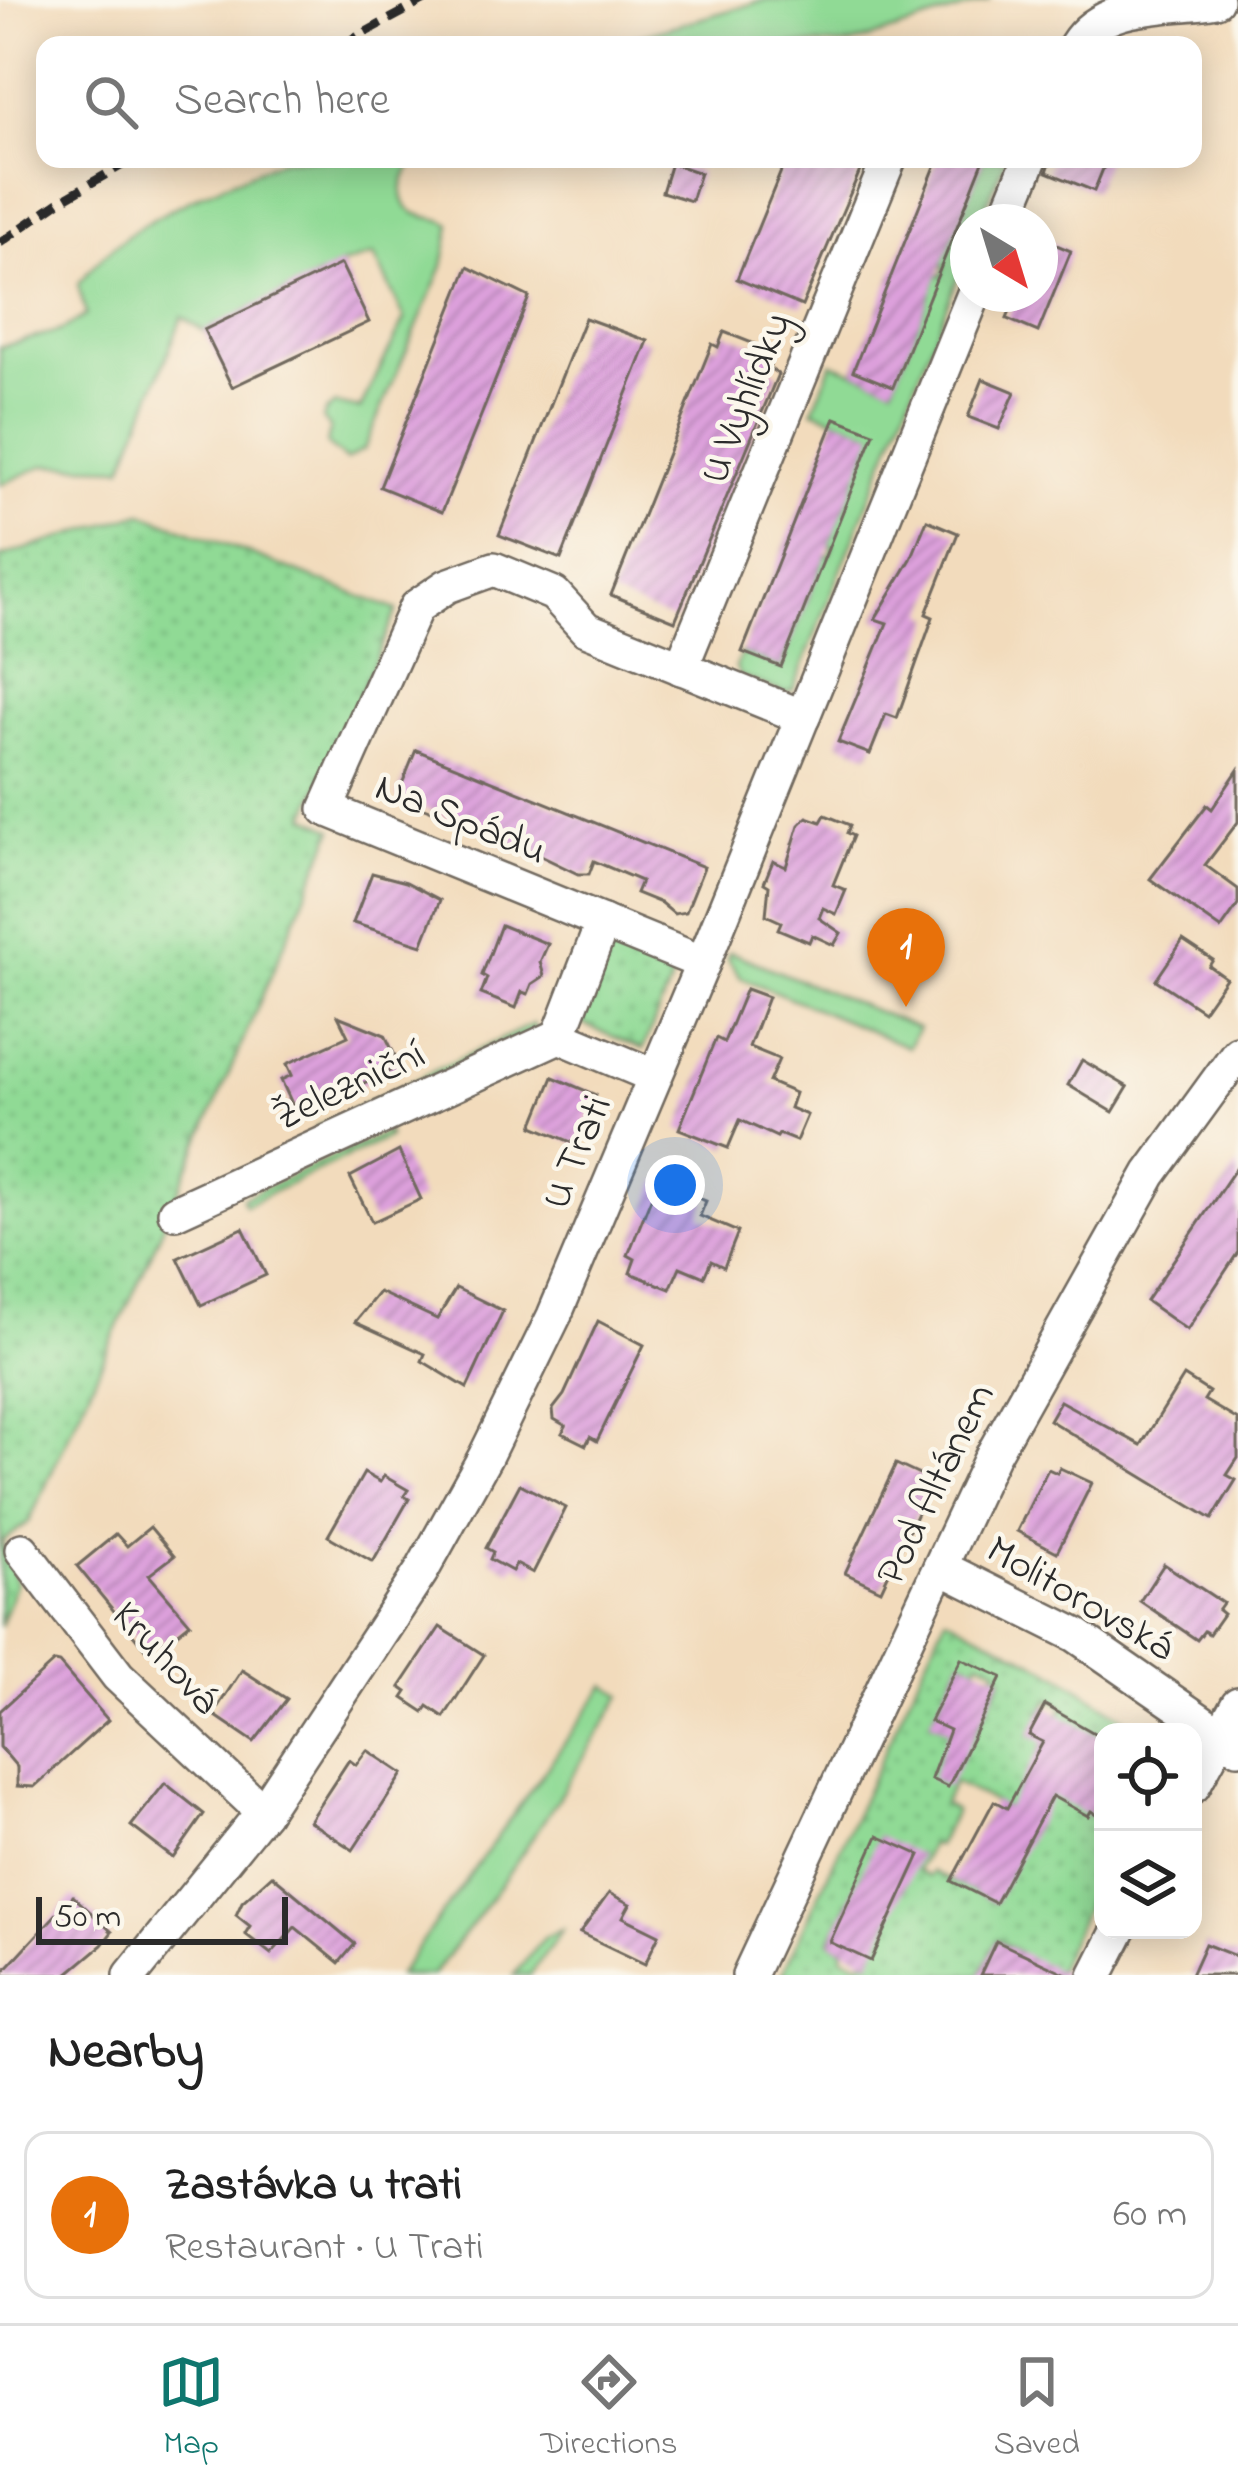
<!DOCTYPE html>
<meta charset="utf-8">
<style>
body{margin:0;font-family:"Indie Flower",sans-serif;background:#f6f6f6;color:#222}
.controls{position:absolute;right:36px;bottom:36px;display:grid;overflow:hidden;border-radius:24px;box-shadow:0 6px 30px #0003}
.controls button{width:108px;height:108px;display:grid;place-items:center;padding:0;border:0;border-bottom:3px solid #e0e0e0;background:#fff;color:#222;font:60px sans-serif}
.compass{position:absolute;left:950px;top:204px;width:108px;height:108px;border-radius:50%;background:#fff;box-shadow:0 6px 30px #0003;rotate:142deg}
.scale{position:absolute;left:36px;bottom:30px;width:252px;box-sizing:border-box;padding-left:12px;border:6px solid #2b2b2b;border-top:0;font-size:33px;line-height:42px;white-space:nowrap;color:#2b2b2b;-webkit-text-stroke:9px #fbf7ec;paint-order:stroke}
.you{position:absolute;left:675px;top:1185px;width:42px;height:42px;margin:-30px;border:9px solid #fff;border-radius:50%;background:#1a73e8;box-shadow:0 0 0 18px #1a73e833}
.badge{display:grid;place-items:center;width:78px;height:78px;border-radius:50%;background:#0f766e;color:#fff;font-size:39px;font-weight:700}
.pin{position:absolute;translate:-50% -99px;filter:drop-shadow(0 3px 6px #0008)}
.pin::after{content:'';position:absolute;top:63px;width:42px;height:36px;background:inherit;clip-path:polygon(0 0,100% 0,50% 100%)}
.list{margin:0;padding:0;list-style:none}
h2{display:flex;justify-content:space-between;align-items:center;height:156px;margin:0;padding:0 48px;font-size:51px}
h2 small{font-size:39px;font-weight:400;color:#767676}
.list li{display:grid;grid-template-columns:78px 1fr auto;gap:36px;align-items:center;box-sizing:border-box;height:168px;margin:0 24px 24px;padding:0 24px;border:3px solid #e0e0e0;border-radius:24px}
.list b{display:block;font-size:45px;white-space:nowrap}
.list p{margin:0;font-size:39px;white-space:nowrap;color:#767676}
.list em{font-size:39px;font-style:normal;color:#767676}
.icon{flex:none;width:66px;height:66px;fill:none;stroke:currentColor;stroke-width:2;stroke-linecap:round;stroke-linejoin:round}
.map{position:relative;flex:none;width:1238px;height:1975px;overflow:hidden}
.search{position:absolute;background:#fff;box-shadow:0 6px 30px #0003;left:36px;right:36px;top:36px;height:132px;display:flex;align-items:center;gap:30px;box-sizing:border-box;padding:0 42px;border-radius:24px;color:#767676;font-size:45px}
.sheet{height:348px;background:#fff}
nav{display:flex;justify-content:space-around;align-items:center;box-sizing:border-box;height:168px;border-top:3px solid #e0e0e0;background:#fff;font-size:33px;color:#767676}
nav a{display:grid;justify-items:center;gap:6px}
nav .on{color:#0f766e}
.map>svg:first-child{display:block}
</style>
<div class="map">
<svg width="1238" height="1975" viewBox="0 0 1238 1975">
<defs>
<pattern id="park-dots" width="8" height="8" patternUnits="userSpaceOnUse" patternTransform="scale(3)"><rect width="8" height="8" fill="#90da95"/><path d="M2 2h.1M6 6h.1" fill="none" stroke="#7cbb81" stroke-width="1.8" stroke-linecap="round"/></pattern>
<pattern id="building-hatch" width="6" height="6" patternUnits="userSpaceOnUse" patternTransform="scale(3)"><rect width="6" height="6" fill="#dda0dc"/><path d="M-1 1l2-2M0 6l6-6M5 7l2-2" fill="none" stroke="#b383b3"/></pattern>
</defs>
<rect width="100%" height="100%" fill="#fbf7ec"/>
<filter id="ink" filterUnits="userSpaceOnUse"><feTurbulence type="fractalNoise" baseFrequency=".00833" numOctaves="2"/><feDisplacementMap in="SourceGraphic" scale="24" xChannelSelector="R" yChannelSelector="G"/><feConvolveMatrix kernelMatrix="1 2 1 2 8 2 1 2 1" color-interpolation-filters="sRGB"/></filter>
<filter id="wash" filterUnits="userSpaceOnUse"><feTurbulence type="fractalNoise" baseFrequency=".004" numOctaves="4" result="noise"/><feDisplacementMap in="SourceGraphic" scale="48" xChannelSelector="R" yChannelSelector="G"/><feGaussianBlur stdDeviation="2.7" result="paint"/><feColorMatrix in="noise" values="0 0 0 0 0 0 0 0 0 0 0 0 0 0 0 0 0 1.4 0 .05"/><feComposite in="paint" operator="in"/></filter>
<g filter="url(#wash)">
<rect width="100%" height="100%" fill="#f2dbbc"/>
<!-- grass -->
<g fill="#90da95" stroke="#5e8260" stroke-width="3">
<polygon points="765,0 991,0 850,45 608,45"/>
<path d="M283 159H416C402 178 391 207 423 216 435 220 440 217 451 225L443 266 364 449 346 460 327 445 330 430 323 419 326 411 335 404 360 409 405 319 374 255 341 265 204 331 182 317 123 467 45 465 0 485V347L62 330 86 315 78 285C124 219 212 191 283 159Z"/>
<polygon points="984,159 1005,159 980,222 968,222 968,252 793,690 784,693 739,675 736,667 742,652 781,667 825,555 830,556 833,546 829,544 873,433 813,410 832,363 893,386 937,275 942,276 945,266 941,264"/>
<polygon points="730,952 893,1018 918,1028 908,1047 740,977 727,958"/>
<polygon points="533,1024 536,1031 319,1134 316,1127"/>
<polygon points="387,1132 389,1137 245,1205 242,1198"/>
<path d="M606 1685 622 1695C563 1792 504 1887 432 1975H398Z"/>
<polygon points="562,1930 530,1975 514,1975 544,1937"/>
</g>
<!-- park -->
<g fill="url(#park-dots)" stroke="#5e8260" stroke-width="3" fill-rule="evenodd">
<polygon points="142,513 397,610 306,816 334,829 152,1252 29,1522 2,1542 16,1582 0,1627 0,557"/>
<polygon points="610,949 674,974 643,1049 580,1023"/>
<path d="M946 1616 1061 1676 1145 1732H1103V1738L1092 1732 1088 1816 1103 1804V1869L1055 1975 997 1939 980 1975H782ZM961 1659 976 1666 979 1660 997 1668 995 1674 1002 1678 971 1740 931 1721ZM1049 1699 1064 1706 1050 1733 1030 1735ZM954 1782 1029 1820 995 1902 932 1872 929 1877 917 1871 930 1844 937 1846 955 1811 943 1804ZM860 1878 871 1961 864 1958 861 1963 842 1956 844 1949 830 1941Z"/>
</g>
<g id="blocks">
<!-- building -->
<g fill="url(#building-hatch)">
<polygon points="786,159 865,159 802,306 737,279"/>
<polygon points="938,159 984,159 893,387 853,371"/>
<polygon points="1051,159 1107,159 1094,191 1047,172"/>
<polygon points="671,163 700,173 691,201 662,192"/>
<polygon points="1040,238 1071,251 1038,332 1007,319 1017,294 1040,294"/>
<polygon points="341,264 369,322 232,387 204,330"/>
<polygon points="468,267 529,297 442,512 380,487"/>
<polygon points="585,318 648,341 561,559 499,535"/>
<polygon points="724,332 775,352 769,368 778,374 675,621 611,595 712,344 718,347"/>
<polygon points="983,379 1015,392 999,429 968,417"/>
<polygon points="835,418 874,433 781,667 742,652"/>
<polygon points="927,520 958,533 926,614 933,617 897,718 886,714 870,754 838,742 887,623 875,619 911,559"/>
<polygon points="416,750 704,867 686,912 674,914 661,903 636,893 641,881 594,861 589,874 578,874 518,845 517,851 492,837 493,834 422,807 410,807 397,796"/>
<polygon points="1238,770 1238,822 1205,865 1238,889 1238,905 1221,929 1150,879 1207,805 1212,809"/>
<polygon points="825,815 850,825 847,833 853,836 833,885 846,890 836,914 823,908 819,918 841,933 834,945 812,935 809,942 778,929 781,922 766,915 769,886 764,883 773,861 786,867 799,825 807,817 821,822"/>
<polygon points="372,873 406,882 440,900 422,945 353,923"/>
<polygon points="501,925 548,944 540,962 544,976 532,984 528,994 522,992 516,1008 481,994 487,978 482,975"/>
<polygon points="1183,940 1213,960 1209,966 1226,978 1203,1011 1156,980"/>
<polygon points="746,989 768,997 749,1047 779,1059 769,1082 795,1093 790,1108 807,1115 796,1141 779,1134 777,1137 740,1120 728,1148 679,1129 716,1038 724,1042"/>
<polygon points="338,1016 385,1035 400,1066 332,1098 321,1108 308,1110 304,1102 294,1108 281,1080 292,1075 287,1064 348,1036"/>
<polygon points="1082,1060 1128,1087 1113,1112 1068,1085"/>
<polygon points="553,1077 596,1095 578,1145 533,1126"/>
<polygon points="399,1151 421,1199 372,1222 350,1177"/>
<polygon points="1238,1165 1238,1252 1187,1330 1146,1301"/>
<polygon points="658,1181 706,1201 700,1216 738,1232 724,1267 711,1261 704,1277 680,1267 670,1289 630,1273 635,1259 628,1255"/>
<polygon points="243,1228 266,1275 201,1305 178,1258"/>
<polygon points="456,1288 503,1311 467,1388 422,1361 425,1354 355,1322 379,1292 437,1319"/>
<polygon points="598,1321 644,1345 597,1441 590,1437 586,1445 562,1433 566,1426 554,1419 553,1409 564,1395"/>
<polygon points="1184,1376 1209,1392 1204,1400 1238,1420 1238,1458 1227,1475 1236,1480 1212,1519 1049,1420 1060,1401 1141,1445"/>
<polygon points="896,1464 932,1481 881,1590 845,1573"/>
<polygon points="1060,1468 1092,1483 1057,1552 1017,1531 1048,1469 1057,1473"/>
<polygon points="364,1473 380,1482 384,1476 408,1490 404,1496 409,1499 373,1562 328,1536"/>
<polygon points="520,1484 566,1508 533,1573 516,1564 512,1571 490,1559 493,1552 486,1548"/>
<polygon points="150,1527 174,1556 149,1575 190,1623 165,1643 160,1637 145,1649 77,1566 116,1534 127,1546"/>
<polygon points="1164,1564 1223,1603 1218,1610 1223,1614 1209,1634 1204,1631 1197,1640 1140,1601"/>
<polygon points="440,1627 484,1655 444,1717 428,1706 424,1712 403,1698 407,1692 400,1687"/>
<polygon points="961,1659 1002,1677 948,1787 931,1779 949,1730 930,1721"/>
<polygon points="54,1662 59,1663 108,1720 34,1787 17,1786 17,1767 0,1747 0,1711"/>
<polygon points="242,1670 287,1699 254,1742 213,1714"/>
<polygon points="1045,1705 1103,1738 1103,1818 1091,1811 1088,1816 1052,1796 995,1903 951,1881 994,1801 1007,1808 1043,1742 1029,1735"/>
<polygon points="367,1750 403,1774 353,1850 309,1821 349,1760 356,1765"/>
<polygon points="165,1783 204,1814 173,1858 131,1826"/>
<polygon points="878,1836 920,1855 871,1961 830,1942"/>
<polygon points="272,1875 355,1944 339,1963 295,1927 271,1954 245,1934 250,1926 236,1915 242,1902"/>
<polygon points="609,1893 630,1904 623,1917 659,1935 645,1964 580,1933"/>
<polygon points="73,1896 112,1932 102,1945 66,1975 0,1975"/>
<polygon points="996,1941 1069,1975 980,1975"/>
<polygon points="1205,1944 1238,1957 1238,1975 1191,1975"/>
</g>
</g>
</g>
<g filter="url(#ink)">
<use href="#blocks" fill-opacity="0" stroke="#71695e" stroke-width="3"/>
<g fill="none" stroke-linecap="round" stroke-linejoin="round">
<!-- minor casing -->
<g stroke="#71695e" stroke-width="38">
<g id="minor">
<path d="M1076 45C1104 0 1169 9 1216 0"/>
<polyline points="1004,222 1030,159"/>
<polyline points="681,668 889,159"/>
<polyline points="603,922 559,1036 654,1076"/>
<polyline points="703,963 326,809 416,607 447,586 494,569 554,594 586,629 803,717"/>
<polyline points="175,1212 559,1036"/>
<polyline points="22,1550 118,1676 263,1812"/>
<polyline points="940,1567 1076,1635 1238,1747"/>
<polyline points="1193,1786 1238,1704"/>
<polyline points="131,1975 263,1812 421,1572 485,1457 554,1316 703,963 974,294"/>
<polyline points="749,1975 992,1456 1150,1174 1238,1053"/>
<polyline points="1096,1975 1119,1930"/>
</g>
</g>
<!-- minor -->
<use href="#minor" stroke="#fff" stroke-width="33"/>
<!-- rail -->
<g stroke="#2b2b2b" stroke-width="9" stroke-dasharray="18 9" stroke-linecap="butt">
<polyline points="342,45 425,0"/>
<polyline points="0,243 60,201 133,159"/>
</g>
</g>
</g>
<g text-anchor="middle" stroke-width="9" stroke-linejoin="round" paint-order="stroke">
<!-- street labels -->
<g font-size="42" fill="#2b2b2b" stroke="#fbf7ec">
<text transform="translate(743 397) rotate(-68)" y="15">U Vyhlídky</text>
<text transform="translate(462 816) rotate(22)" y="15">Na Spádu</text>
<text transform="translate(348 1083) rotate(-25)" y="15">Železniční</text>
<text transform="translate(574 1151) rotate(-67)" y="15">U Trati</text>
<text transform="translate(933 1483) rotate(-64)" y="15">Pod Altánem</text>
<text transform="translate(1082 1596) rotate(30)" y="15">Molitorovská</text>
<text transform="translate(168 1656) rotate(47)" y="15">Kruhová</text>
</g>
</g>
</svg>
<div class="controls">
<button><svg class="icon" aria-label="locate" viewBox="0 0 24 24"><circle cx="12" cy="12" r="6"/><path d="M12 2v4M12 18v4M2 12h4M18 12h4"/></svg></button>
<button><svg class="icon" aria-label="layers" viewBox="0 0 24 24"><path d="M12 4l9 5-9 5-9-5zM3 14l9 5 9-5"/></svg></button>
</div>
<svg class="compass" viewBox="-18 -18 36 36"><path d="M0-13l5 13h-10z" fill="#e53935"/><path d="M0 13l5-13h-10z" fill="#767676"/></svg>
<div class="scale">50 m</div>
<div class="you"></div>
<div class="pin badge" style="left:906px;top:1007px;background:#e8710a">1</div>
<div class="search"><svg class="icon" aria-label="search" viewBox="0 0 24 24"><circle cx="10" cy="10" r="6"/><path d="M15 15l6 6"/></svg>Search here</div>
</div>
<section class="sheet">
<h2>Nearby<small></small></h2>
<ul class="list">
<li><span class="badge" style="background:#e8710a">1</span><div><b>Zastávka u trati</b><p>Restaurant · U Trati</p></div><em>60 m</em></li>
</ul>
</section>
<nav>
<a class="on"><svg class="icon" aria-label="map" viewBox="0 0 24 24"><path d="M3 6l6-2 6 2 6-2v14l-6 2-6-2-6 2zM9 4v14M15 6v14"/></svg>Map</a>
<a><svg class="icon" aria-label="directions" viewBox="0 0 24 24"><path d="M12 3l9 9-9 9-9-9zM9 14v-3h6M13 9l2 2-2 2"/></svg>Directions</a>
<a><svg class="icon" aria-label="saved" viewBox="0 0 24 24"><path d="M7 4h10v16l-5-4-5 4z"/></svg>Saved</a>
</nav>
